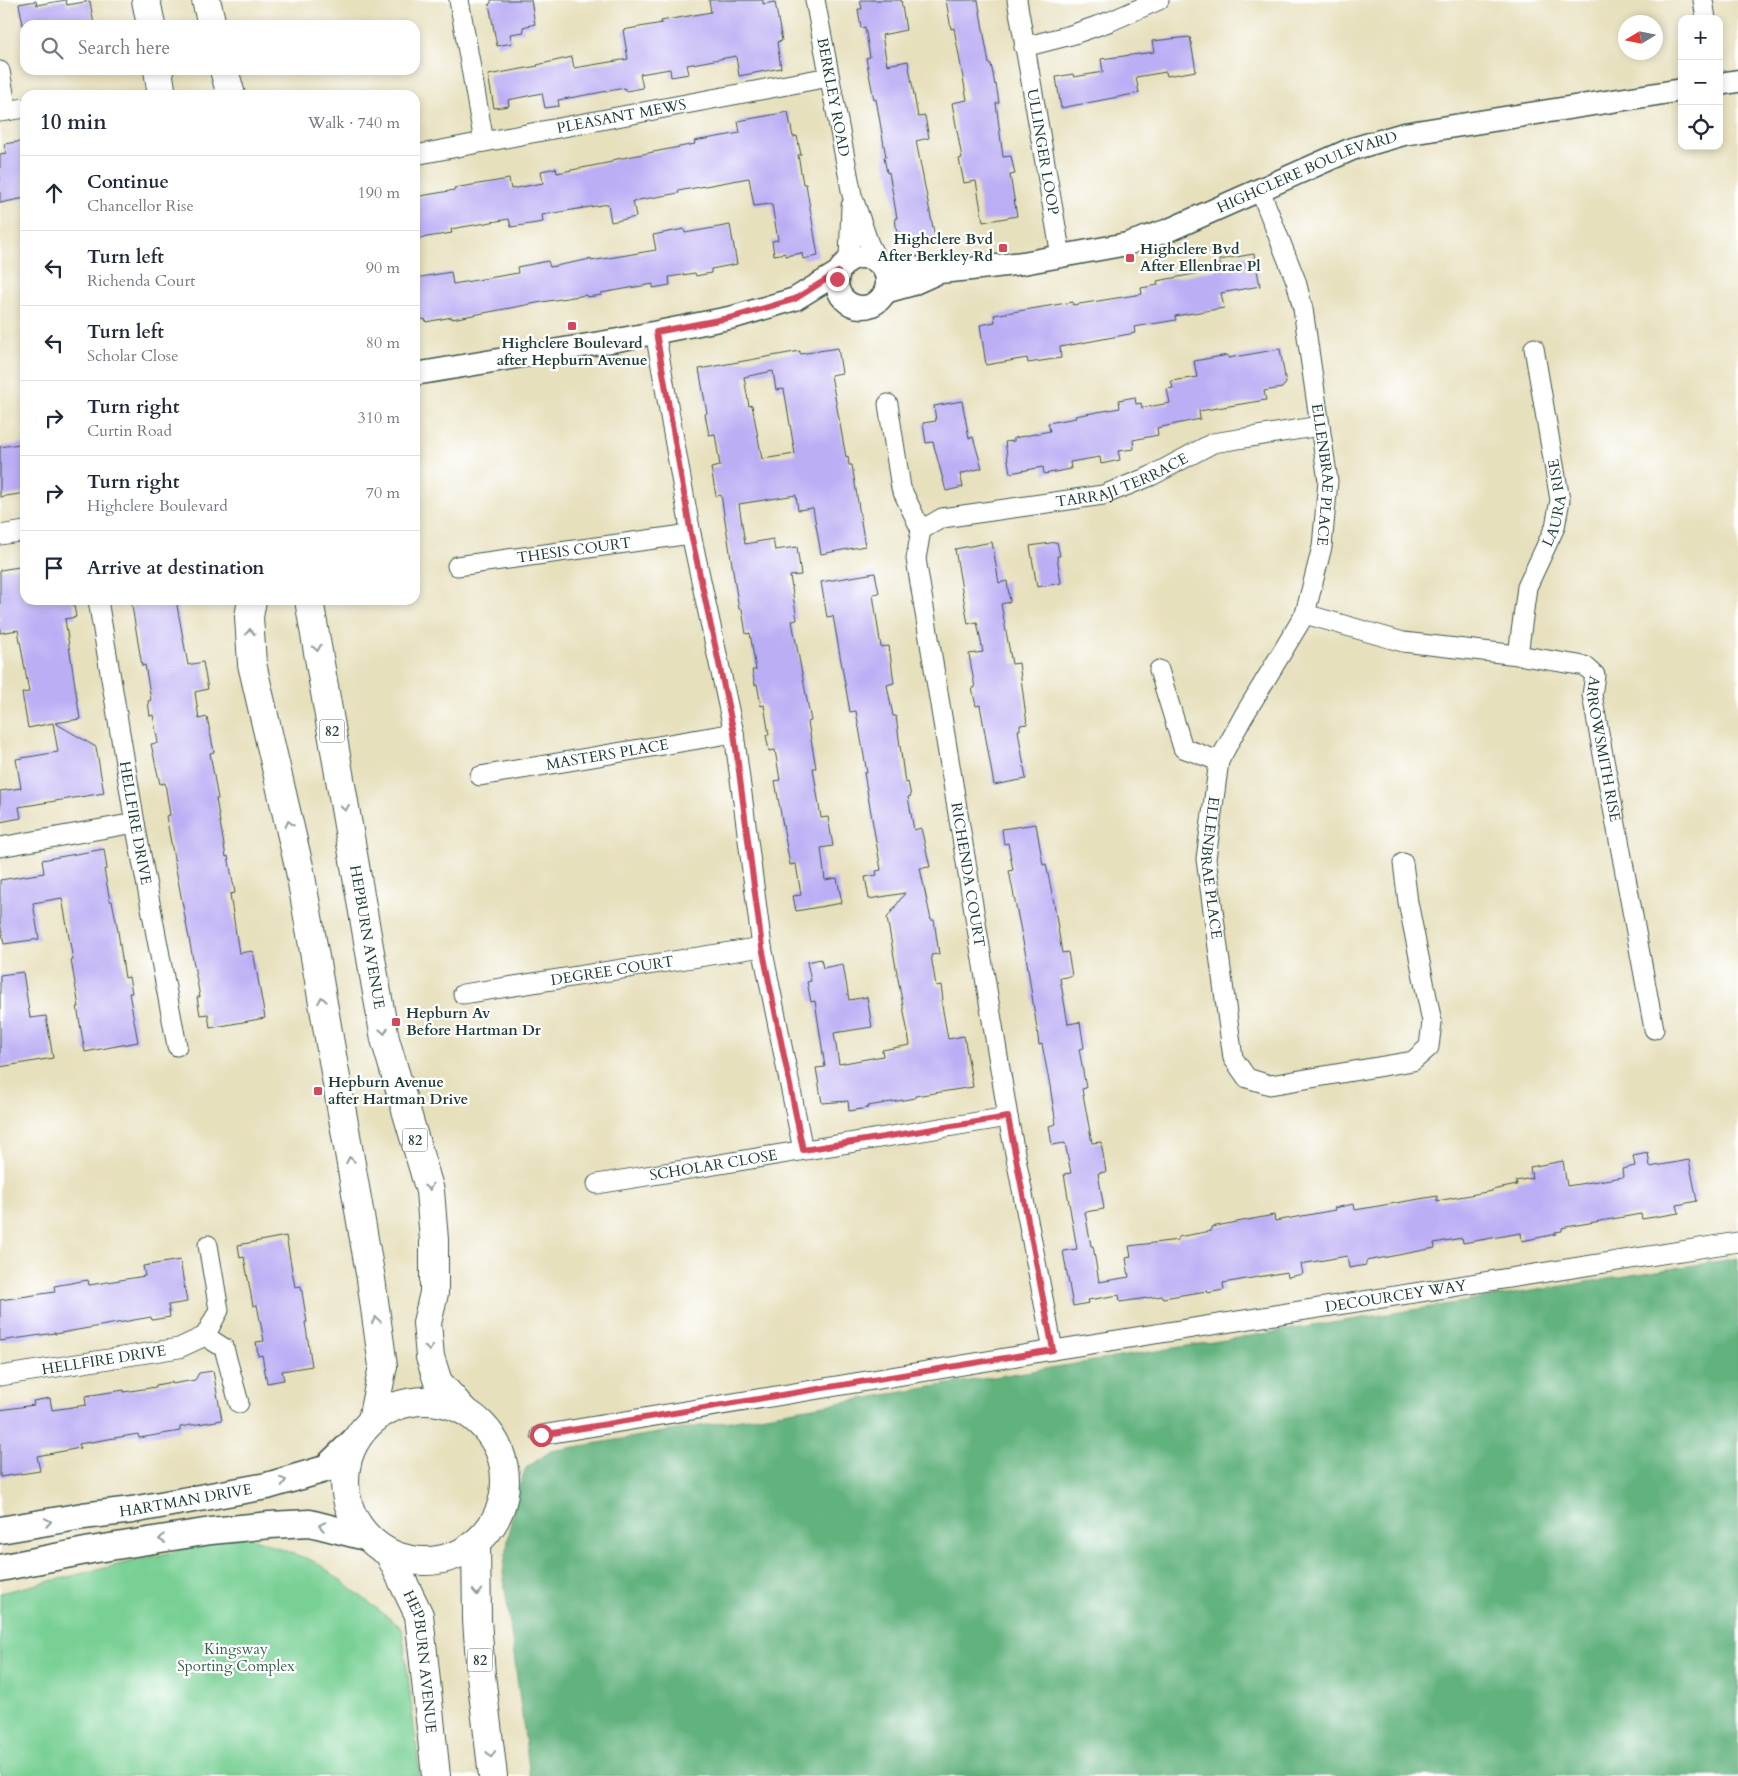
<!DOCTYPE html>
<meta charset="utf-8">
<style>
body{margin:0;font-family:Cardo,serif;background:#f6f6f7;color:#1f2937}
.controls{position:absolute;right:15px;top:15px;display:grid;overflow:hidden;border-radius:10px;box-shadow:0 2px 8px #0003}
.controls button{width:45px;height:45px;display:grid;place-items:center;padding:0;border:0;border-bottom:1px solid #e0e1e3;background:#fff;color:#1f2937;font:25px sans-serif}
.compass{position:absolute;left:1618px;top:15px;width:45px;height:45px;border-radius:50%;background:#fff;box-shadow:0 2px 8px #0003;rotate:260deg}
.stop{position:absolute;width:15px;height:15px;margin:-11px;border:4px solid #d1495b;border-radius:50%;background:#fff}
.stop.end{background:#d1495b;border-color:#fff;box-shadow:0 1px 5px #0008}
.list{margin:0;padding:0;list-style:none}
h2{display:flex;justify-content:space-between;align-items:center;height:65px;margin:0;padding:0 20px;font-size:21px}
h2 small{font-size:16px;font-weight:400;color:#747a83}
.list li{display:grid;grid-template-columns:32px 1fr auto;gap:15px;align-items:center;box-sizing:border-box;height:75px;padding:0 20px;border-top:1px solid #e0e1e3}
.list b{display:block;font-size:19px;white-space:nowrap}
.list p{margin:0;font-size:16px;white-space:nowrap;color:#747a83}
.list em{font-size:16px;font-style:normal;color:#747a83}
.icon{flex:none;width:28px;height:28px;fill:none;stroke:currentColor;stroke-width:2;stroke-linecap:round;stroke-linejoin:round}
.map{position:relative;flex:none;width:1738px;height:1776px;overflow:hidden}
.search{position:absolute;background:#fff;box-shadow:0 2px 8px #0003;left:20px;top:20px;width:400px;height:55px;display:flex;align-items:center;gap:12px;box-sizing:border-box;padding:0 18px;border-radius:15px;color:#747a83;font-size:19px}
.panel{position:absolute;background:#fff;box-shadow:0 2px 8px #0003;left:20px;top:90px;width:400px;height:515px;border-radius:15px}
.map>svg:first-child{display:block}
</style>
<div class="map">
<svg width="1738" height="1776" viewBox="0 0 1738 1776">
<rect width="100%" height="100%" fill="#fff"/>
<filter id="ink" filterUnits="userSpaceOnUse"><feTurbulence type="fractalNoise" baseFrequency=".02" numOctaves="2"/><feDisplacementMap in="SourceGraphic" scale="10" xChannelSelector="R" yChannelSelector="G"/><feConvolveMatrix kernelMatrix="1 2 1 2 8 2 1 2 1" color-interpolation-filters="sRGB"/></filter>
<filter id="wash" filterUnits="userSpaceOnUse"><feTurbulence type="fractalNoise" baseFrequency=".0096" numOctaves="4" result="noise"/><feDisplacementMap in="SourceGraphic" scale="20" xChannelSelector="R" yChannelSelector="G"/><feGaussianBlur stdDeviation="1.12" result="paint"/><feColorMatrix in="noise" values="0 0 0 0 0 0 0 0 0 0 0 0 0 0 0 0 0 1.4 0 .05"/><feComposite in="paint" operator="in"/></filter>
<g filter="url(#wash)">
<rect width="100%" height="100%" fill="#e7e0bd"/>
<!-- green -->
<polygon fill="#79d095" stroke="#4c8664" points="244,1535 318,1563 402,1628 420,1776 0,1776 0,1593"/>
<!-- forest -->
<polygon fill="#62b27e" stroke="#407859" points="1738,1258 1738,1776 530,1776 503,1572 515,1497 526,1468 551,1451 950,1384"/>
<g id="blocks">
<!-- building -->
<g fill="#bcaef4" fill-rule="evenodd">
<polygon points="66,0 67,5 90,1 94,25 23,25 19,4 36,1 37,5"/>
<polygon points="491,0 531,0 535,24 523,27 524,32 510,34 512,43 497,46 489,4 491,3"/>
<polygon points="709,0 763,0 763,4 775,2 782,41 777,42 781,68 739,76 736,56 687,65 689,74 671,77 670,69 640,74 643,88 626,91 625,88 558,100 559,106 545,108 542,93 508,100 509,106 494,108 488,75 538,66 537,65 572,57 574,68 628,59 623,30 662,23 661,21 711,12"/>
<polygon points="860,0 901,0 906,30 882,35 887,65 908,61 918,117 925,116 929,138 916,141 935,238 902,244 900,232 897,233 895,218 897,218 889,172 887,173 884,157 886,157 876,99 874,100 866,58 870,57 865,27 861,28 858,9 862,9"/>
<polygon points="946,0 978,0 989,64 991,64 995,85 996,84 999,103 996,103 1003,157 1011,156 1015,174 1010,175 1017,216 983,222 976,181 964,183 959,159 962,158 952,103 967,100 954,28 951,29"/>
<polygon points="1190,37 1196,71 1167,76 1166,72 1136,77 1139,93 1061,108 1056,77 1073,74 1074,77 1103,72 1101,59 1154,52 1152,41"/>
<polygon points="788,112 793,137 797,136 801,155 798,155 803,184 806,184 818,256 803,259 802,253 785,256 785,253 774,255 772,241 778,240 772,205 770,205 770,204 754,206 749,178 678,191 679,193 633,201 636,217 611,222 608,204 542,215 543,222 511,227 509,219 451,229 452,233 415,239 415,197 455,190 454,188 509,179 511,189 543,183 541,171 556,168 557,173 612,162 612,160 695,144 694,141 740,133 738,121"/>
<polygon points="23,141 25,152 25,198 0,203 0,154 6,153 4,144"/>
<polygon points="730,225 737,264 711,269 711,273 696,276 695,273 669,277 670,285 653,288 653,284 601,293 602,295 587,297 586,295 542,302 452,319 452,317 426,322 425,319 415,321 415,278 451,272 453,284 518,273 517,267 548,261 550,267 591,259 591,261 656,250 653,235 684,229 685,233"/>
<polygon points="1254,254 1260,286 1221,293 1224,308 1175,316 1176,320 1134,327 1135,333 1060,347 1061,358 1028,363 1027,358 986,365 980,325 995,322 994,315 1073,302 1073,305 1142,294 1141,288 1158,285 1157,281 1221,269 1219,260"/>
<path d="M838 348 842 373 831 375 846 457 848 456 849 465H852L865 546 821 554 813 508 798 510 796 495 739 504 745 544 773 539 775 550 797 547 801 575 790 576 797 620 792 621 811 721 808 722 816 768H813L821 818 828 817 833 846 821 848 825 880 837 878 842 903 796 911 793 896 801 895 796 864 790 865 775 781 780 780 775 750 769 751 766 735H769L764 705 761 706 757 684 755 685 752 670H756L750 633 746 634 742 609H739L721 495 716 496 711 468 720 466 715 434 709 435 705 414 707 413 699 369 800 351V354ZM773 371 776 390 784 389 795 454 762 459 752 405 749 406 744 377Z"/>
<polygon points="1280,349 1286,383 1282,388 1264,391 1266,400 1199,411 1200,419 1157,428 1158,435 1133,440 1134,449 1118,451 1120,460 1101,464 1100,457 1070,462 1071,469 1044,474 1043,467 1010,473 1005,442 1014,441 1014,438 1050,431 1048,423 1076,418 1075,416 1120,408 1119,400 1135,397 1136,404 1141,403 1142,408 1170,403 1167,389 1173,388 1171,381 1197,377 1194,361 1228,355 1228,358"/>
<polygon points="962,401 969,438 973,437 982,468 960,474 963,487 946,491 933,442 926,443 923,423 936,421 934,406"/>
<polygon points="25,443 25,493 0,497 0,447"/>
<polygon points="992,542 999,583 1007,581 1010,602 1001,604 1012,664 1019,663 1027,724 1020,725 1020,730 1018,730 1026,779 994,785 980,705 976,706 972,688 975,688 969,654 983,652 977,622 968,624 955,549"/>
<polygon points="1057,542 1060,556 1057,556 1061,583 1037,587 1030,546"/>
<polygon points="19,567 20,574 25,573 25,600 73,600 76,617 65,619 80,719 55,723 96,747 104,793 19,807 21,818 0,822 0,791 21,788 16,759 58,752 53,723 28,728 22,693 29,692 18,630 0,633 0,570"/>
<polygon points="875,573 879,593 873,594 876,615 881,647 889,646 894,683 887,685 893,716 896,716 905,783 908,782 911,796 908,797 914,830 921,828 930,867 920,868 931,920 934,920 939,954 931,955 936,986 941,985 943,1000 941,1000 948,1039 964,1036 973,1087 915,1096 915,1098 868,1106 868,1108 849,1111 848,1101 822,1103 816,1068 825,1067 815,1001 811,1002 807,982 811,981 807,962 821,959 823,968 843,964 849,1000 867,997 872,1027 834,1033 839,1064 883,1056 882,1050 910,1045 887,918 905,893 869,899 865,877 877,875 876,871 881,870 864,773 867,773 856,711 850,712 833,616 827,617 821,582"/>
<polygon points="131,600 176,600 188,665 203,662 208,689 195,692 199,719 207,717 214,752 210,753 218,799 216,799 226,857 228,856 235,893 230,894 239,953 253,951 265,1018 210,1028 208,1014 200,1015 197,997 200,997 166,816 170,815 165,783 160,784 151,744 158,743 153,715 150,716 148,701 151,700 145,665 142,666"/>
<polygon points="1036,824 1043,865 1046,864 1054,903 1062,953 1068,952 1072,976 1060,978 1068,1024 1080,1022 1084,1048 1079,1049 1086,1088 1082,1089 1092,1143 1101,1142 1106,1172 1098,1173 1104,1209 1085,1212 1091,1246 1093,1246 1099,1282 1129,1277 1126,1258 1131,1257 1129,1246 1178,1240 1178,1237 1211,1231 1211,1227 1274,1215 1275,1221 1335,1210 1334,1208 1354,1204 1355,1210 1437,1196 1437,1201 1492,1191 1492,1190 1517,1185 1516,1181 1532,1178 1530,1167 1563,1161 1567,1186 1623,1177 1622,1169 1635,1166 1633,1156 1648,1153 1650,1167 1689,1160 1697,1201 1677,1205 1679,1213 1642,1219 1641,1214 1566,1227 1562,1228 1562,1231 1555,1232 1556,1234 1522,1241 1521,1233 1463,1243 1462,1238 1434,1243 1435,1248 1366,1261 1366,1265 1349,1268 1347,1256 1301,1264 1303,1274 1288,1277 1287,1272 1223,1283 1224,1290 1207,1293 1207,1291 1163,1298 1162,1296 1120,1302 1119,1295 1088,1300 1089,1303 1073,1306 1063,1251 1077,1249 1064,1174 1071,1173 1065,1143 1052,1145 1049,1126 1056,1124 1050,1086 1042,1044 1039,1045 1037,1029 1026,956 1009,871 1013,870 1008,843 1004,844 1002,829"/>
<polygon points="104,849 107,869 104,869 110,901 112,901 117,925 125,978 129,977 132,993 129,993 138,1042 85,1052 77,1007 79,1007 71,960 73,960 62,898 33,903 39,939 4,944 0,922 0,880 44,873 42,860"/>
<polygon points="23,972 30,1018 46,1016 53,1058 0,1067 0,975"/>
<polygon points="286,1236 295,1287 301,1286 307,1322 305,1322 312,1366 282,1371 284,1380 267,1383 262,1355 258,1356 256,1342 264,1341 257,1305 253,1306 244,1257 240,1258 238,1245"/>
<polygon points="180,1260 187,1302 168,1305 170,1317 152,1320 151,1317 55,1334 55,1333 0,1341 0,1300 55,1292 54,1286 88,1280 89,1285 145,1276 143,1266"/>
<polygon points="213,1371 222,1420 180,1427 180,1431 139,1438 138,1434 79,1444 80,1448 37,1456 40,1471 0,1477 0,1410 34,1405 33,1401 50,1398 52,1410 86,1405 85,1396 124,1390 124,1392 156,1387 156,1385 172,1382 172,1384 195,1380 199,1373"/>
</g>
</g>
</g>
<g filter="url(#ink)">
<use href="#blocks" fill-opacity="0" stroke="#3d5549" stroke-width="1"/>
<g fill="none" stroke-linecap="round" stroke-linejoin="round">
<!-- minor casing -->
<g stroke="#3d5549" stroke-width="21">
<g id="minor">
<polyline points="459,0 484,142"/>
<path id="s1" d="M815 0 852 195 869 244 878 262"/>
<path id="s2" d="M1017 0 1061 256"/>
<polyline points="1703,0 1706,19"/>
<polyline points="1024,47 1071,35 1111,21 1159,0"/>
<polyline points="0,71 7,111"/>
<polyline points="0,112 25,108"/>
<path id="s3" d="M415 155 829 77"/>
<path id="s4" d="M1260 190 1296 281 1303 309 1328 481 1322 547 1305 614 1243 717 1219 761 1206 859 1233 1058 1247 1078 1270 1085 1413 1061 1429 1047 1432 1022 1408 902 1403 863"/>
<polyline points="849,260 851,206"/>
<polyline points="655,332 691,534 734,733 762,947 803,1150"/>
<path id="s5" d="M888 404 901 488 921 530 916 559 1008 1117 1053 1350"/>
<path id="s6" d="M921 530 942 518 1103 495 1151 476 1213 443 1320 426"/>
<polyline points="0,535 25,531"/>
<path id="s7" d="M457 566 691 534"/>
<path id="s8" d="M98 600 135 823 177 1046"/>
<path id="s9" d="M1305 614 1403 642 1518 655 1585 666 1595 675 1592 695 1654 1029"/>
<path id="s10" d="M1518 655 1527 587 1555 527 1560 500 1534 348"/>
<polyline points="1159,670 1183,748 1219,761"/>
<path id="s11" d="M480 776 734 733"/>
<polyline points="0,847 135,823"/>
<path id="s12" d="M463 994 762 947"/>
<path id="s13" d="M597 1184 1008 1117"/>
<polyline points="205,1336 224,1348 239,1403"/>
<path id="s14" d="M0 1376 179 1348 205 1336 219 1310 208 1245"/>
<path id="s15" d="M541 1435 1053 1350 1738 1242"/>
</g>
</g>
<!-- tertiary casing -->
<g stroke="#3d5549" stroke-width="25">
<g id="tertiary">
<polyline points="1719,84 1738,81"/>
<circle cx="862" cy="282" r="25"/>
<path id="s16" d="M884 269 908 267 939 272 971 269 1023 263 1127 244 1169 230 1352 149 1404 134 1682 90"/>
<polyline points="885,292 910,285 939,272"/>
<polyline points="415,374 618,340 734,317 795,299 839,272"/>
</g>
</g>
<!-- secondary casing -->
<g stroke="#3d5549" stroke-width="29">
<g id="secondary">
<path id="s17" d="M0 1530 83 1516 132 1510 267 1486 325 1469 357 1438"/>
<polyline points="0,1568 91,1550 211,1531 270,1525 310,1523 369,1538"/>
</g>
</g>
<!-- primary casing -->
<g stroke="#3d5549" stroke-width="30">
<g id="primary">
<polyline points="146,0 151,25"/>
<polyline points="206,0 212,25"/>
<polyline points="158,70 162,95"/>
<polyline points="224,70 231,95"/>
<polyline points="252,600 249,617 252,664 300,871 371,1279 383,1366 372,1420"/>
<path id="s18" d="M309 600 385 1039 430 1191 434 1240V1293L427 1323 430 1357 438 1382 463 1410"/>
<circle cx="425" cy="1481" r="80"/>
<polyline points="476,1544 477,1620 481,1675 493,1776"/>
<path id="s19" d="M389 1553 419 1615 436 1776"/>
</g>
</g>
<!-- minor -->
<use href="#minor" stroke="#fff" stroke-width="19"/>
<!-- tertiary -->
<use href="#tertiary" stroke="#fff" stroke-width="22"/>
<!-- secondary -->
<use href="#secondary" stroke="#fff" stroke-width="26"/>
<!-- primary -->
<use href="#primary" stroke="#fff" stroke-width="28"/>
</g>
<!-- one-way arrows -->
<defs><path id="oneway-chevron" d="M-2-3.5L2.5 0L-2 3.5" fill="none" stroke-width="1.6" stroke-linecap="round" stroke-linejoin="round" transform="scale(1.25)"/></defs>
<g stroke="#8f9e9a">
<use href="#oneway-chevron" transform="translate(250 632) rotate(-93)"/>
<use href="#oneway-chevron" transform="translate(317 648) rotate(80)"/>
<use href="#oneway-chevron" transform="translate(345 808) rotate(80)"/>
<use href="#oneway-chevron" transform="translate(289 824) rotate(-103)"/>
<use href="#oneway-chevron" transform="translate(322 1000) rotate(-100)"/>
<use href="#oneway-chevron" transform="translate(384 1031) rotate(80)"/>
<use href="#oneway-chevron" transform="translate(350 1160) rotate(-100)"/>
<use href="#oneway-chevron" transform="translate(429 1187) rotate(77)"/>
<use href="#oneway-chevron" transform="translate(376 1320) rotate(-98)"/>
<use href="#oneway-chevron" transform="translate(429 1348) rotate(84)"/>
<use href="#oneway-chevron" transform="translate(283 1481) rotate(-15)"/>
<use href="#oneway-chevron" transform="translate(48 1522) rotate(-10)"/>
<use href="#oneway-chevron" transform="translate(322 1526) rotate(-169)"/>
<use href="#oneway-chevron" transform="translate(162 1539) rotate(171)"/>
<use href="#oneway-chevron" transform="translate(477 1592) rotate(89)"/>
<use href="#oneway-chevron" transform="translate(491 1754) rotate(84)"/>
</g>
</g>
<g fill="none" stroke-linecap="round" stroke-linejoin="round" filter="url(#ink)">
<!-- route -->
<polyline stroke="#d1495b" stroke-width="6" points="541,1435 1053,1350 1008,1117 803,1150 762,947 734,733 691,534 656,332 734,317 795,299 838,272 837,279"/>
</g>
<!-- markers -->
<g fill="#d1495b" stroke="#fff" stroke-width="2">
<rect x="998" y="243" width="10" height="10" rx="2.5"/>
<rect x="1125" y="253" width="10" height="10" rx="2.5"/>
<rect x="567" y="321" width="10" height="10" rx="2.5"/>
<rect x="391" y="1017" width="10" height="10" rx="2.5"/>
<rect x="313" y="1086" width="10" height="10" rx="2.5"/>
</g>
<g text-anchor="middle" stroke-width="4.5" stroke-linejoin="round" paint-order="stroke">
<!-- shield labels -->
<g fill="#fff" stroke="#627771" stroke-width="1">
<rect x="319.5" y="719.5" width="25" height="23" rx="4"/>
<rect x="402.5" y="1128.5" width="25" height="23" rx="4"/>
<rect x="467.5" y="1648.5" width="25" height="23" rx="4"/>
</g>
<g font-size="14" font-weight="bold" fill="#1f3d34">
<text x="332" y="736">82</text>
<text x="415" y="1145">82</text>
<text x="480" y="1665">82</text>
</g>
<!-- street labels -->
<g font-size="15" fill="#1f3d34" stroke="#fff">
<text dy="5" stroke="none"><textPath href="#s1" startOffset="99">BERKLEY ROAD</textPath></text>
<text dy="5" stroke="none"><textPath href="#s3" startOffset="210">PLEASANT MEWS</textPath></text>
<text dy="5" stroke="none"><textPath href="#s2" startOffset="154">ULLINGER LOOP</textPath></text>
<text dy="5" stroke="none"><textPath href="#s16" startOffset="440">HIGHCLERE BOULEVARD</textPath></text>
<text dy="5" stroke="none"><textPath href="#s4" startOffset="294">ELLENBRAE PLACE</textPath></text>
<text dy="5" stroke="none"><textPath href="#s6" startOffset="209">TARRAJI TERRACE</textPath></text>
<text dy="5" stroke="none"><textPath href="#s10" startOffset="159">LAURA RISE</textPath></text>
<text dy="5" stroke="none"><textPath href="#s7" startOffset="118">THESIS COURT</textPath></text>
<text dy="5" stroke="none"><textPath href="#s9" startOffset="374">ARROWSMITH RISE</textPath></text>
<text dy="5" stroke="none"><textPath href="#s11" startOffset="129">MASTERS PLACE</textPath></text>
<text dy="5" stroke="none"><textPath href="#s8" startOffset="226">HELLFIRE DRIVE</textPath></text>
<text dy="5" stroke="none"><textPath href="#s4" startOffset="714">ELLENBRAE PLACE</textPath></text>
<text dy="5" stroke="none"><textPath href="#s5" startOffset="481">RICHENDA COURT</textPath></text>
<text dy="5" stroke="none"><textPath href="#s18" startOffset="342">HEPBURN AVENUE</textPath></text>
<text dy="5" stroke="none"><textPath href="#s12" startOffset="151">DEGREE COURT</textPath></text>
<text dy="5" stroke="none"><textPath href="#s13" startOffset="118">SCHOLAR CLOSE</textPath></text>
<text dy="5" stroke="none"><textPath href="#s15" startOffset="866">DECOURCEY WAY</textPath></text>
<text dy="5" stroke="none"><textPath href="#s14" startOffset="105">HELLFIRE DRIVE</textPath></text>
<text dy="5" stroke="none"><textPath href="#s17" startOffset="188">HARTMAN DRIVE</textPath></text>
<text dy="5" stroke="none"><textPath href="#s19" startOffset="115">HEPBURN AVENUE</textPath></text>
</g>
<!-- poi labels -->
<g font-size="15" font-weight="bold" fill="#1f3d34" stroke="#fff" text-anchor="start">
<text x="993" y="244" text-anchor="end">Highclere Bvd<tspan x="993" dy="17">After Berkley Rd</tspan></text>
<text x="1140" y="254">Highclere Bvd<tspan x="1140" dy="17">After Ellenbrae Pl</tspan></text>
<text x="572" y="348" text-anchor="middle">Highclere Boulevard<tspan x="572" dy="17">after Hepburn Avenue</tspan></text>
<text x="406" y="1018">Hepburn Av<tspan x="406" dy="17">Before Hartman Dr</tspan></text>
<text x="328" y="1087">Hepburn Avenue<tspan x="328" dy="17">after Hartman Drive</tspan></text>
</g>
<!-- park labels -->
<g font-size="15" fill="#36624c" stroke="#fff">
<text x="236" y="1654">Kingsway<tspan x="236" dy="17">Sporting Complex</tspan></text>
</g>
</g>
</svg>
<div class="controls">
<button>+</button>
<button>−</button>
<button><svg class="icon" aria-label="locate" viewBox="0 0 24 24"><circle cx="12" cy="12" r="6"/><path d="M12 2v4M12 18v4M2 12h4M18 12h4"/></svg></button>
</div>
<svg class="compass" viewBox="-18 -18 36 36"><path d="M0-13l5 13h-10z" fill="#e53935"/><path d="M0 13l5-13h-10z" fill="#747a83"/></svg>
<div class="stop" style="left:541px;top:1435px"></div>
<div class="stop end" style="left:837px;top:279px"></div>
<div class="search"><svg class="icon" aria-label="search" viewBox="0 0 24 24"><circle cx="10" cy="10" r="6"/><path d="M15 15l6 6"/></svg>Search here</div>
<section class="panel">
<h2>10 min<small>Walk · 740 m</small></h2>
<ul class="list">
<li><svg class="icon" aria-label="ahead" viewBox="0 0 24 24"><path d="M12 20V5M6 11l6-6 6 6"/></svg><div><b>Continue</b><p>Chancellor Rise</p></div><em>190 m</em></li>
<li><svg class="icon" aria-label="left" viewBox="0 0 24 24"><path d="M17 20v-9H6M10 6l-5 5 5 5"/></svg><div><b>Turn left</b><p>Richenda Court</p></div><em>90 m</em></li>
<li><svg class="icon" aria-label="left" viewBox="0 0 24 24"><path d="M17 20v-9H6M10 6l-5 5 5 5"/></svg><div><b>Turn left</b><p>Scholar Close</p></div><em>80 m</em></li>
<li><svg class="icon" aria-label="right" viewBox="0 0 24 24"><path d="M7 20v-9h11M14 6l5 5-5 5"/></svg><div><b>Turn right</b><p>Curtin Road</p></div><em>310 m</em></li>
<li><svg class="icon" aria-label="right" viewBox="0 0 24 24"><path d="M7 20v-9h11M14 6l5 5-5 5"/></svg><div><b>Turn right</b><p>Highclere Boulevard</p></div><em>70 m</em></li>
<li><svg class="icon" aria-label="arrive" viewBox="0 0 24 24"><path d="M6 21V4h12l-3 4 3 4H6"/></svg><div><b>Arrive at destination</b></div></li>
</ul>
</section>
</div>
